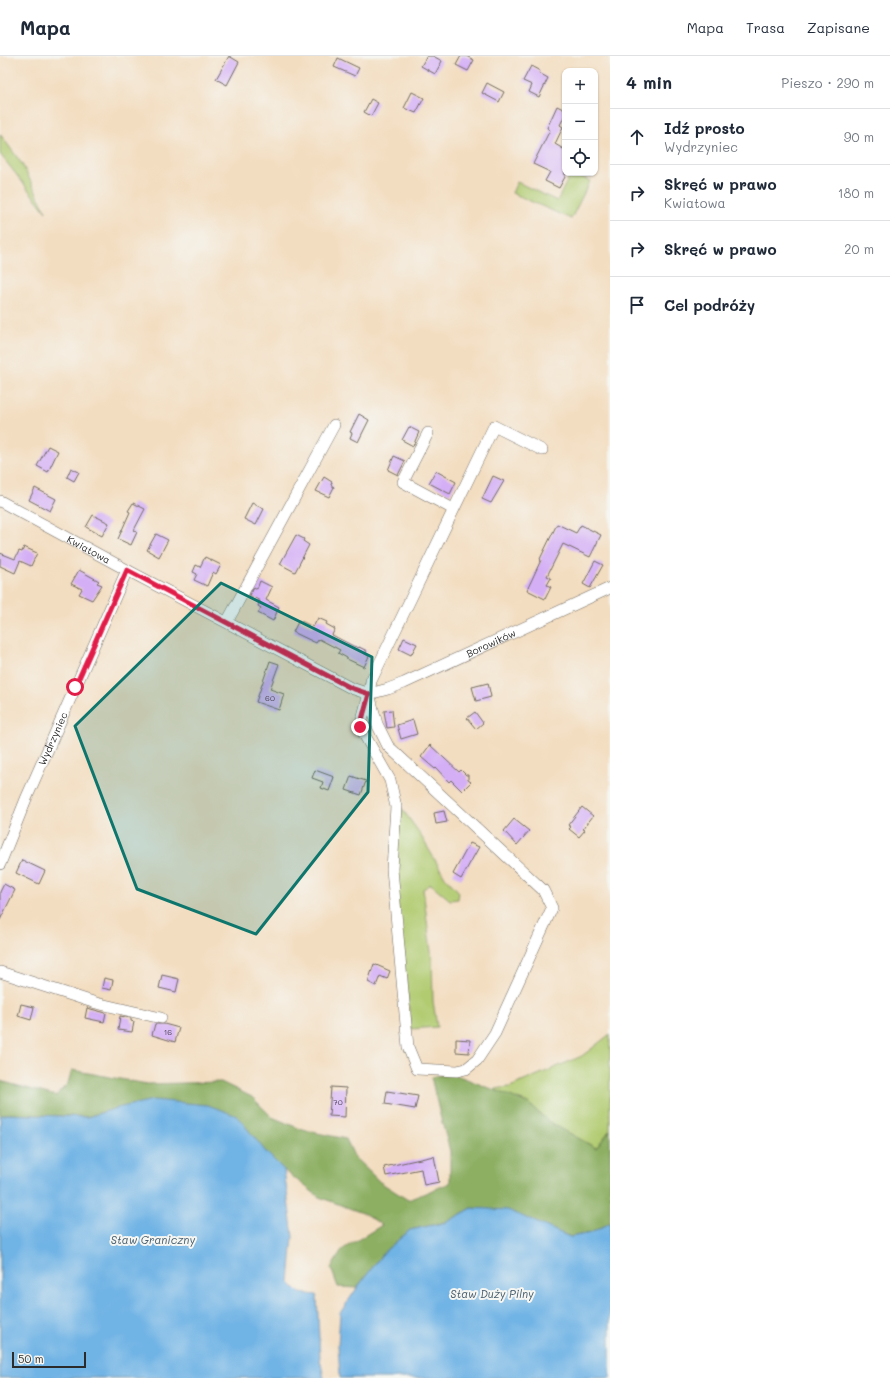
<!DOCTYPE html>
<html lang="pl">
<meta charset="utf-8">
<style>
body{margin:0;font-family:Mali,sans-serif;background:#f6f6f7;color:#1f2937}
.controls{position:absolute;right:12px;top:12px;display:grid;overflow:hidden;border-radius:8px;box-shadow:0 1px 3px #0004}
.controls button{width:36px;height:36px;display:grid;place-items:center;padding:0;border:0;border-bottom:1px solid #e0e1e3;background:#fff;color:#1f2937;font:20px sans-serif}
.scale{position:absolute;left:12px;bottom:10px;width:74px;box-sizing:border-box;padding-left:4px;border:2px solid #2b2b2b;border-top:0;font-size:11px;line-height:14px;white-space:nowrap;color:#2b2b2b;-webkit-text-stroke:3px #f6f6f2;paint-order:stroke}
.stop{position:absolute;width:12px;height:12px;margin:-9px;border:3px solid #e11d48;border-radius:50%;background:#fff}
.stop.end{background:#e11d48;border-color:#fff;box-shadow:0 1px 4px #0008}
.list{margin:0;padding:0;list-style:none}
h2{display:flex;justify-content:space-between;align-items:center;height:52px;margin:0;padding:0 16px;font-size:17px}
h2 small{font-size:13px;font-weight:400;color:#747a83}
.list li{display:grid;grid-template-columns:26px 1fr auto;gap:12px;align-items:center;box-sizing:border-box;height:56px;padding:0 16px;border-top:1px solid #e0e1e3}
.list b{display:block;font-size:15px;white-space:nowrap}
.list p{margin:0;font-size:13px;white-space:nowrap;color:#747a83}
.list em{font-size:13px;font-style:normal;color:#747a83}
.icon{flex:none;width:22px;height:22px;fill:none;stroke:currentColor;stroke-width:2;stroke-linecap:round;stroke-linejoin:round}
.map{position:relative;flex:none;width:610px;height:1322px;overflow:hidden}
header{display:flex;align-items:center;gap:24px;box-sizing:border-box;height:56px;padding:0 20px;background:#fff;border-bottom:1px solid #e0e1e3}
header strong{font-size:19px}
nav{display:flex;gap:22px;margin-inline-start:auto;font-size:14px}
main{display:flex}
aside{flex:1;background:#fff}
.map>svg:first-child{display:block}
</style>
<header>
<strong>Mapa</strong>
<nav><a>Mapa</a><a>Trasa</a><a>Zapisane</a></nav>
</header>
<main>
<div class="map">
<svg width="610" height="1322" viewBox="0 0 610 1322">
<rect width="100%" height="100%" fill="#f6f6f2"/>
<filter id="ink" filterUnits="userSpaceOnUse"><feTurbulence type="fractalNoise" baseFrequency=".025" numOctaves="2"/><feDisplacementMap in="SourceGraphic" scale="8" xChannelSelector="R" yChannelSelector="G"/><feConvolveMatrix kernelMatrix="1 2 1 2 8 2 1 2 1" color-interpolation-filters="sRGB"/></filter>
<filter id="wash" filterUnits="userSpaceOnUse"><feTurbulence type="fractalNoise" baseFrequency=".012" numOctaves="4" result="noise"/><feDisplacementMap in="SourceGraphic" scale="16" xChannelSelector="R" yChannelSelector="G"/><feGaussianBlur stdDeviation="0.9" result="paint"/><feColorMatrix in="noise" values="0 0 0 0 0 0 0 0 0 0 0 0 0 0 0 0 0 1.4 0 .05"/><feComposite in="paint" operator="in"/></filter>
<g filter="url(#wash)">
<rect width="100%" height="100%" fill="#f3ddc0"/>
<!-- green -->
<g fill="#b1cb70" stroke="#6e7b4e">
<polygon points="0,78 22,108 46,156 0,98"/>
<polygon points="571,117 574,117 590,125 571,163 512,137 517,126 557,145"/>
<polygon points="400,750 418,775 445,821 459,836 458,843 450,844 431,828 423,833 432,904 433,945 437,971 411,973 394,813"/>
<polygon points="610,978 610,1074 596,1092 549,1066 528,1047 508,1040 494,1033 510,1031 582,1000"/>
</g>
<!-- forest -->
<polygon fill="#8caf62" stroke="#5c6d46" points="72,1014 147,1028 221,1026 252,1041 272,1061 303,1074 346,1083 355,1102 380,1126 408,1144 450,1127 450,1095 440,1059 431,1021 451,1017 528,1047 549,1066 596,1092 610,1074 610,1167 591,1177 570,1181 542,1169 472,1152 447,1166 410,1174 384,1196 357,1232 338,1231 331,1212 343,1193 382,1169 365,1158 319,1141 284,1114 266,1096 117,1052 87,1061 7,1058 0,1060 0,1025 56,1040 68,1027"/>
<!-- water -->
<g fill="#70b3e5" stroke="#4e6f88">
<polygon points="153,1044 208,1049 237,1060 266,1096 284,1114 293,1180 289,1226 300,1237 317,1239 320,1303 324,1322 0,1322 0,1060 7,1058 87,1061 117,1052"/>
<polygon points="472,1152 508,1154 570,1181 591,1177 610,1167 610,1322 340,1322 338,1289 340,1257 357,1232 384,1196 410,1174 447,1166"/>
</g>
<g id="blocks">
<!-- building -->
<g fill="#d4aff6">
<polygon points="229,0 239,6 227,29 216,23"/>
<polygon points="427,0 433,0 442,5 435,18 421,10"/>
<polygon points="461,0 466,0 474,4 468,15 456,9"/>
<polygon points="338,2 359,12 355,20 334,11"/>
<polygon points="531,10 540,15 539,17 548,22 539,41 529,36 532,29 523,25"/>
<polygon points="487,27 504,36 499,46 482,37"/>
<polygon points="412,36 424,42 416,57 404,52"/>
<polygon points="371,43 378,47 371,60 364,56"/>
<polygon points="557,50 565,54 565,59 560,69 563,71 555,88 565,94 565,121 559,132 545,125 550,116 533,108 550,74 547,72"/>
<polygon points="359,358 369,364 358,386 350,382 352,377 350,376"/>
<polygon points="409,371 419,376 413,390 402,384"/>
<polygon points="48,390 58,395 48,416 37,410"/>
<polygon points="394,400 405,405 398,419 388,414"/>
<polygon points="71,412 79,416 74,425 67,421"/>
<polygon points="436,415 456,426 450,438 429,427"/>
<polygon points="493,420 504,425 491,447 482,443"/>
<polygon points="324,421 332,426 331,429 334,431 329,441 316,435"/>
<polygon points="35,432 56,443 50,455 29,444"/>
<polygon points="133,447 145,453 134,474 137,476 131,489 118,483 130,456 128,455"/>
<polygon points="252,447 264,453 256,469 244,463"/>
<polygon points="93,459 109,467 102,480 86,471"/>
<polygon points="557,468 576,477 581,469 601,479 590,501 563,488 547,520 551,522 547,529 551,531 545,543 527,534 541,504 540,503"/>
<polygon points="156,478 168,484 159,501 147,494"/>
<polygon points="296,479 304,483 303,485 309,489 295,516 280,508"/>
<polygon points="24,491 37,497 31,510 20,505 15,517 0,510 0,497 15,503 19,495 22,496"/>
<polygon points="205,501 221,509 216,518 213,516 207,530 194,524 197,518 193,516 196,509 200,511"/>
<polygon points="595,505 603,509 590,532 583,528"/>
<polygon points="79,514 99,525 97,527 102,529 92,544 79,538 82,533 71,528"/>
<polygon points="260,525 272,531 266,544 279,551 273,565 258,557 261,552 258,550 260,545 249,539 254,531 257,533"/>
<polygon points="318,562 327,566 326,568 335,573 332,579 353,590 359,592 359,591 367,595 365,598 369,600 364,611 347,603 347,602 338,597 340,594 319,583 316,587 293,576 299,564 313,571"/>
<polygon points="404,582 417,588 411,599 399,593"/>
<polygon points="270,605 279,608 270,633 284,638 279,654 256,646"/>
<polygon points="488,627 491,641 476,645 472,631"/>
<polygon points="392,654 394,671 387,672 384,655"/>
<polygon points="475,656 483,667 476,673 467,662"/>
<polygon points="413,664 417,678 401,683 397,669"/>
<polygon points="430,689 459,716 461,714 466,719 468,719 468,724 471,726 462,735 451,724 449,726 436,712 435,713 421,701"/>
<polygon points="315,714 334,721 329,735 321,732 323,726 312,722"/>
<polygon points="351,720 366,725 361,739 346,734"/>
<polygon points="582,751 593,760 583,773 585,774 579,781 569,773 571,771 568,769"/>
<polygon points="444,755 447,766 436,768 434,757"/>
<polygon points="514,763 529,775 517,789 504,775"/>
<polygon points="470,787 479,791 461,823 453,818"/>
<polygon points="22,804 45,815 39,828 16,817"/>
<polygon points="4,828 15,834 0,864 0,836"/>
<polygon points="374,908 390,915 387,923 380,920 376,930 368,926"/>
<polygon points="162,919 179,923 176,936 159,932"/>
<polygon points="104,922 113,924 111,934 102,932"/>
<polygon points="21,948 34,951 31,964 18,960"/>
<polygon points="87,952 106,957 104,966 85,962"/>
<polygon points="120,960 131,962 131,965 134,966 132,976 118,974"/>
<polygon points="155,968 164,968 179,972 175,986 152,979"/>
<polygon points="456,983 470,984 469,997 456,996"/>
<polygon points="331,1031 346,1032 345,1061 329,1060"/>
<polygon points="387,1035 418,1040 415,1053 385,1048"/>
<polygon points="434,1100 439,1126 424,1129 421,1113 386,1120 384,1111"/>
</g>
</g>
</g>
<g filter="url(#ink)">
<use href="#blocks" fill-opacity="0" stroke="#71695f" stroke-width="1"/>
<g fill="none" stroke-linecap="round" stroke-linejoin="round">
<!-- minor casing -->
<g stroke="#71695f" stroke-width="12">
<g id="minor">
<polyline points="428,377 403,426 453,453"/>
<path id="s1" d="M0 445 127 514 351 632 369 638 388 633 404 627 610 532"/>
<polyline points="227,566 334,369"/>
<polygon points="369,638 377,668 388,690 543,834 552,852 495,977 477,1004 466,1013 457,1015 417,1013 408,991 392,813 396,751 390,724 360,671"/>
<polyline points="369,638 371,625 494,370 542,394"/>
<path id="s2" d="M0 808 26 743 127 514"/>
<polyline points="0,916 96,947 161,962"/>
</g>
</g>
<!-- minor -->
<use href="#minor" stroke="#fff" stroke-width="11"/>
</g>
</g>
<g fill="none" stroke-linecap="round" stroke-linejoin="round" filter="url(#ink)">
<!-- route -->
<polyline stroke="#e11d48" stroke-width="5" points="75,631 127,514 351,632 369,638 360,671"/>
</g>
<!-- marked area -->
<path fill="#0f766e" fill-opacity="0.2" stroke="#0f766e" stroke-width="3" stroke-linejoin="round" d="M221 527 372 601 368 736 256 878 137 833 75 670Z"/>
<g text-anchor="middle" stroke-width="4" stroke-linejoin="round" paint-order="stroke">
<!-- number labels -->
<g font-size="8" fill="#554c5e">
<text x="270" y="645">60</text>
<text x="168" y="979">16</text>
<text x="338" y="1049">70</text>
</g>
<!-- street labels -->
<g font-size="10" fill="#2b2b2b" stroke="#f6f6f2">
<text dy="4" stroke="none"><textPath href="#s1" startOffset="101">Kwiatowa</textPath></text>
<text dy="4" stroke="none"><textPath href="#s1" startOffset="549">Borowików</textPath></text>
<text dy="4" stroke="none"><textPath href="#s2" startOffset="136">Wydrzyniec</textPath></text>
</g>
<!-- water labels -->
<g font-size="11" font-style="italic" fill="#435b6c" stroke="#f6f6f2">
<text x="153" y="1188">Staw Graniczny</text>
<text x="492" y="1242">Staw Duży Pilny</text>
</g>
</g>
</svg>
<div class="controls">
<button>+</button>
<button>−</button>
<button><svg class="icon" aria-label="locate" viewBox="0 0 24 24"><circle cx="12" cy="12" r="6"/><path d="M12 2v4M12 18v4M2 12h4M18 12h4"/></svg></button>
</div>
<div class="scale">50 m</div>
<div class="stop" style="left:75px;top:631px"></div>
<div class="stop end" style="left:360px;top:671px"></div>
</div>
<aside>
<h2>4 min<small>Pieszo · 290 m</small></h2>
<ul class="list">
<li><svg class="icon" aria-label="ahead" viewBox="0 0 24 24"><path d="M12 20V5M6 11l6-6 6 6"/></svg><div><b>Idź prosto</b><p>Wydrzyniec</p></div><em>90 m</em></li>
<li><svg class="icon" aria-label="right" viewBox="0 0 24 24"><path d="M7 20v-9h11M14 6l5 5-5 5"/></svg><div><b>Skręć w prawo</b><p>Kwiatowa</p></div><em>180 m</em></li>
<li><svg class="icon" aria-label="right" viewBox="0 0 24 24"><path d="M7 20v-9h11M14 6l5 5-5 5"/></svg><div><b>Skręć w prawo</b></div><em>20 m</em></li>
<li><svg class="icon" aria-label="arrive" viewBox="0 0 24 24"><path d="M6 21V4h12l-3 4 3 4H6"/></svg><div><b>Cel podróży</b></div></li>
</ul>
</aside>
</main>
